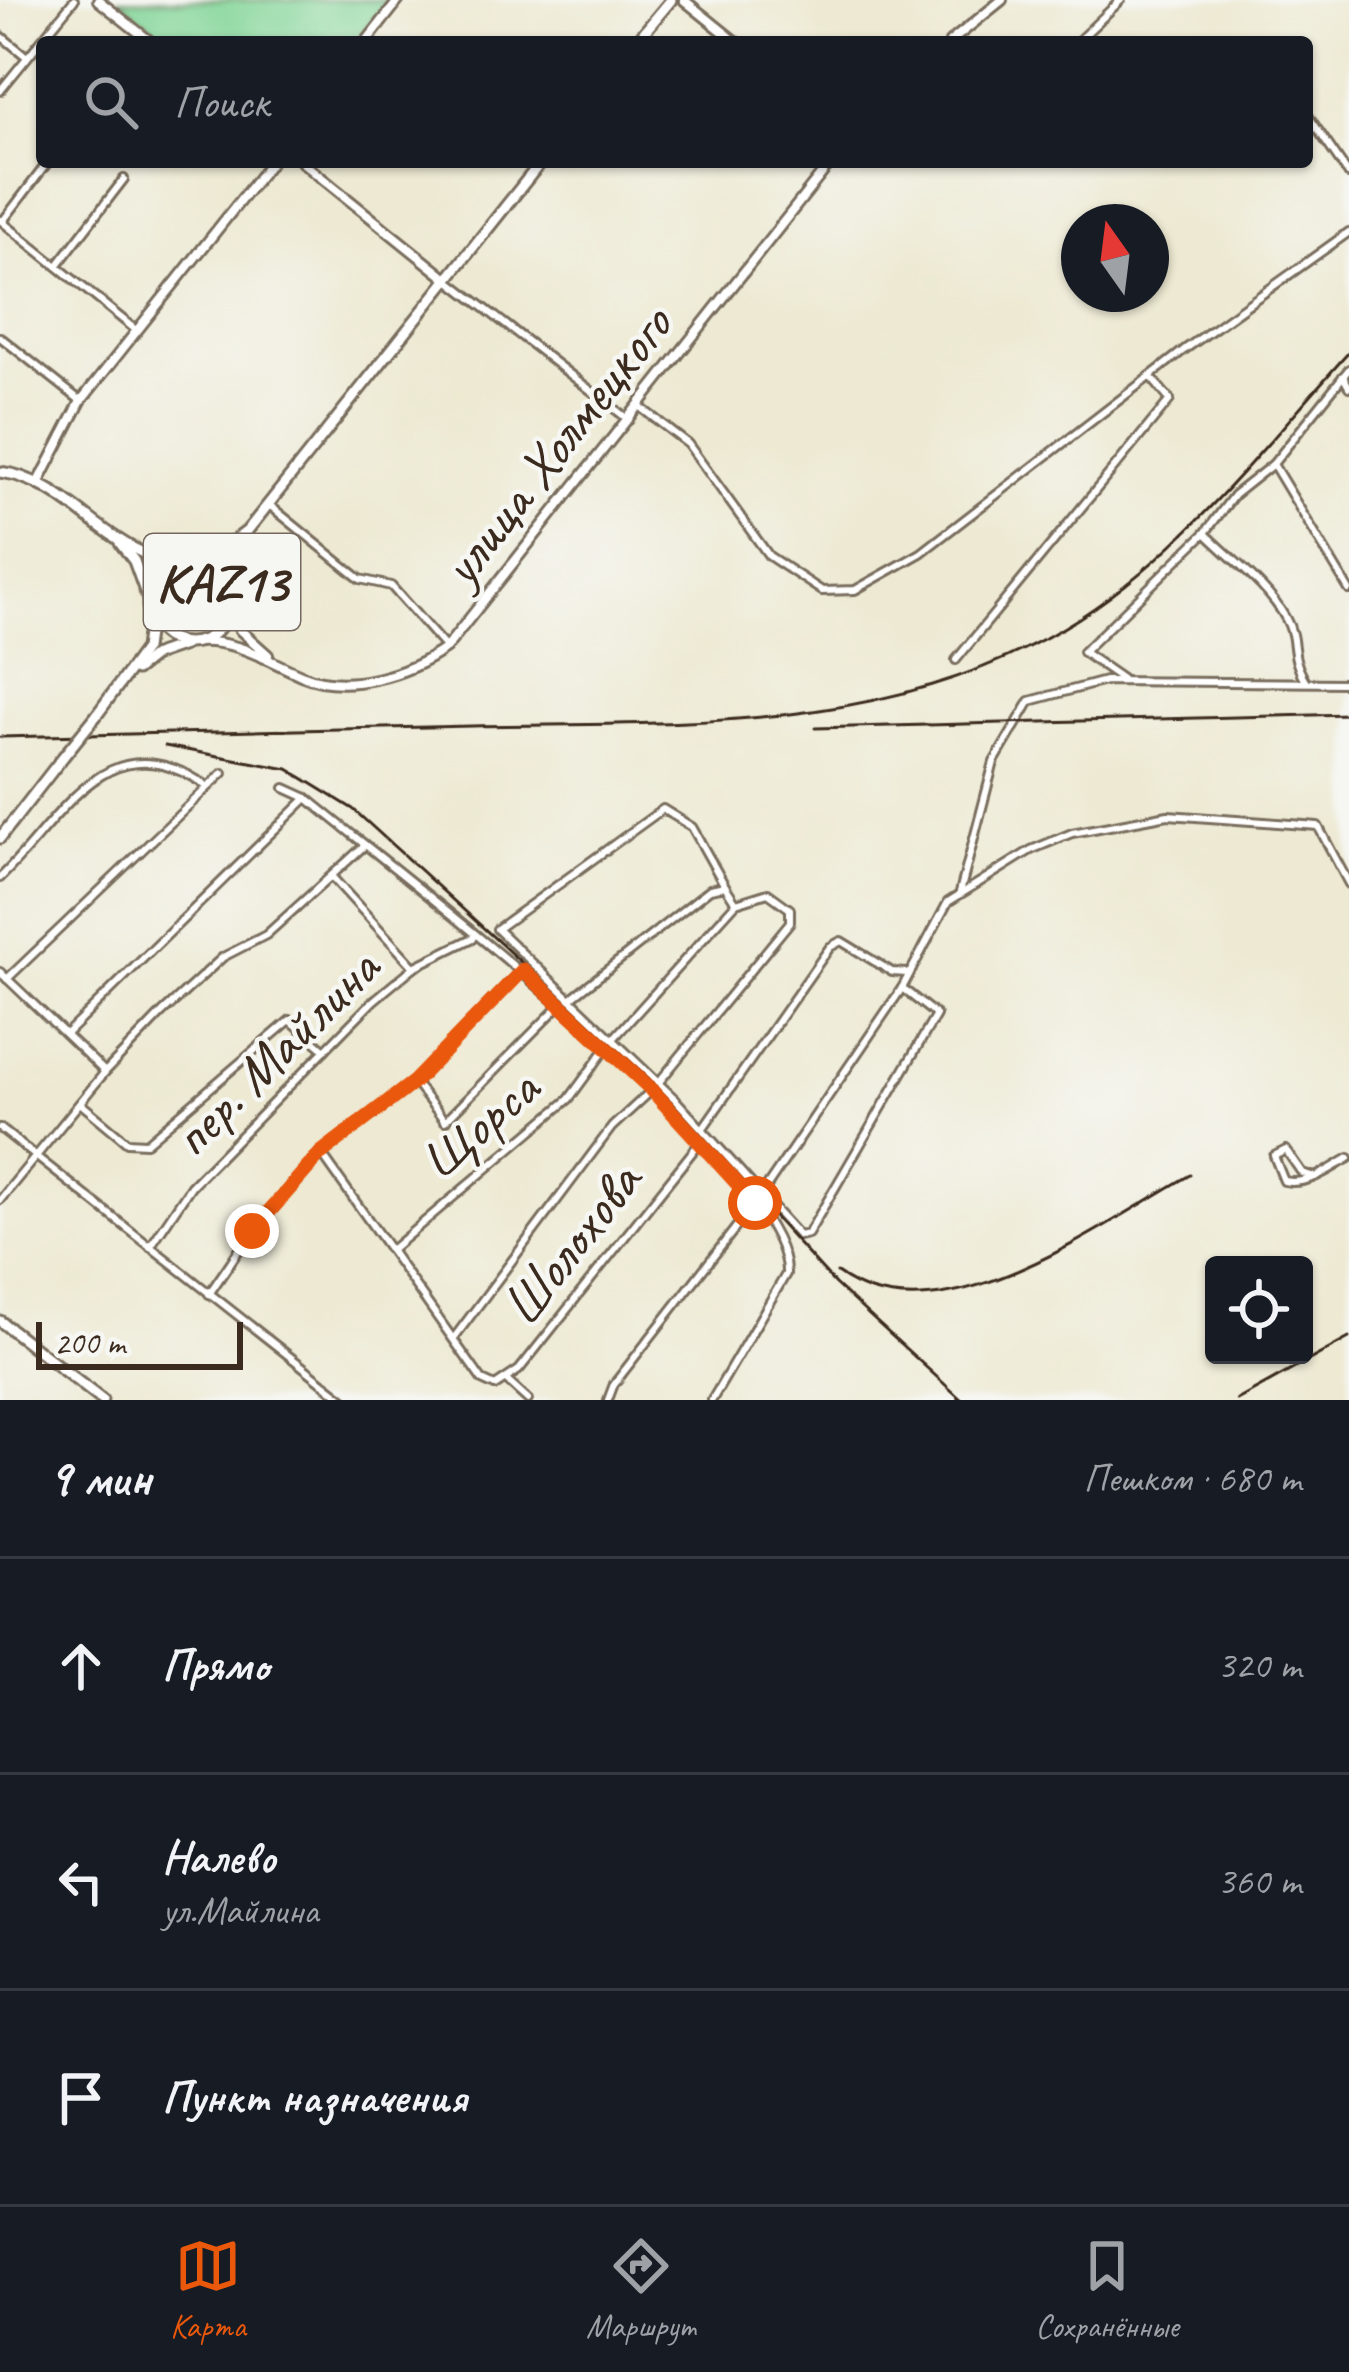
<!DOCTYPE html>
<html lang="ru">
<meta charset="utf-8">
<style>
body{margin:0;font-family:Caveat,sans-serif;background:#242831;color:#f1f3f6}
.controls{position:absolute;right:36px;bottom:36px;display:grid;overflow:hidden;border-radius:12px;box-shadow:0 3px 9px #0004}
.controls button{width:108px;height:108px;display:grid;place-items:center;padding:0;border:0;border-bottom:3px solid #363941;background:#171b24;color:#f1f3f6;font:60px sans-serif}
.compass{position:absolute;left:1061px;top:204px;width:108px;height:108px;border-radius:50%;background:#171b24;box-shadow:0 3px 9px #0004;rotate:346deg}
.scale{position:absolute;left:36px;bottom:30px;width:207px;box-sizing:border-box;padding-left:12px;border:6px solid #3b2a1e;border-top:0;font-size:33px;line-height:42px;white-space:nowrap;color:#3b2a1e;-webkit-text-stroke:9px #f6f6f2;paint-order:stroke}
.stop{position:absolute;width:36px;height:36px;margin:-27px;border:9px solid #ea580c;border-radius:50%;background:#fff}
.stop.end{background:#ea580c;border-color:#fff;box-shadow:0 3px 12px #0008}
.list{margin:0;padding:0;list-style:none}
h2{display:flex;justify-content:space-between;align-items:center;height:156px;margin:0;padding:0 48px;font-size:51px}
h2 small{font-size:39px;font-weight:400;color:#9ea1a6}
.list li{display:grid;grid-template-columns:78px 1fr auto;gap:36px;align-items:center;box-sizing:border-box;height:216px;padding:0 48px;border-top:3px solid #363941}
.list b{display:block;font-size:45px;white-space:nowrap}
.list p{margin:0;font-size:39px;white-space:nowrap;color:#9ea1a6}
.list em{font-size:39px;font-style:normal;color:#9ea1a6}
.icon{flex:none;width:66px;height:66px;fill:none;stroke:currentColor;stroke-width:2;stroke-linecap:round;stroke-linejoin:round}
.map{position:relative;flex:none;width:1349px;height:1400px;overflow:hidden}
.search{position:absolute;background:#171b24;box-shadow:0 3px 9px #0004;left:36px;right:36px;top:36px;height:132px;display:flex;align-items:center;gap:30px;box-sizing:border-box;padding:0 42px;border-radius:12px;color:#9ea1a6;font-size:45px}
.sheet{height:804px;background:#171b24}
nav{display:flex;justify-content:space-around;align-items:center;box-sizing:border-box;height:168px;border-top:3px solid #363941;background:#171b24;font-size:33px;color:#9ea1a6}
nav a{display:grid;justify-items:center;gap:6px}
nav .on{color:#ea580c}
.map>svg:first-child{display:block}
</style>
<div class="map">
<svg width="1349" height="1400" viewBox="0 0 1349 1400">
<rect width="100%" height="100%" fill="#f6f6f2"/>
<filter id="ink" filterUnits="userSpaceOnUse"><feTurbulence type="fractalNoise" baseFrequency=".00833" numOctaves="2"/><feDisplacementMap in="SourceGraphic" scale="24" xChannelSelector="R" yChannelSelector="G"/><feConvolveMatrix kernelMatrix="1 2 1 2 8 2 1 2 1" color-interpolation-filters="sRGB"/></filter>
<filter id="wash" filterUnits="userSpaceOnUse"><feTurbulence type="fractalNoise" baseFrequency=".004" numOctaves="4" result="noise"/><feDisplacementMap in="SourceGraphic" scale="48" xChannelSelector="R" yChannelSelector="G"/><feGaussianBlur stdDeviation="2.7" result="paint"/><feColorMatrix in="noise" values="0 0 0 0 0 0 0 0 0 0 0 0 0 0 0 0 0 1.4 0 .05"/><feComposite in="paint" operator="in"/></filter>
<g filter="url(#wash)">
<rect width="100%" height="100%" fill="#ede9d2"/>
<!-- green -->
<polygon fill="#81d597" stroke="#5e805a" stroke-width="3" points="118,0 389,0 356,42 169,42"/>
</g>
<g filter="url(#ink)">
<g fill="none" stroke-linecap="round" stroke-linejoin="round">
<!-- minor casing -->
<g stroke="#796d5d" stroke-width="12">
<g id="minor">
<polyline points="0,35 27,57"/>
<polyline points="1077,42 1121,0"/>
<polyline points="0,91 74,0"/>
<polyline points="1307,114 1349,175"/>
<polyline points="1177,162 1182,162"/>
<polyline points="0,220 137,331"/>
<polyline points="3,221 48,162"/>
<polyline points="57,266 124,179"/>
<polyline points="447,279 629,420"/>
<polyline points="0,337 81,401"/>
<polyline points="1343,376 1349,387"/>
<polyline points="640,407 688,444 769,556 822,591 855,590 921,553 1184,350 1349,232"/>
<polyline points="1273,464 1349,590"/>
<polyline points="268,504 360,579 391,586 446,648"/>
<path d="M1205 533C1230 558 1269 587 1286 619 1299 643 1288 653 1306 682"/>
<polyline points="956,660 1170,400 1150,376"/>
<polyline points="1122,679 1083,652 1205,533 1234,495 1273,464 1349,369"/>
<path d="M285 788 307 798C395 871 791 1170 786 1274L712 1400"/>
<polyline points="332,877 414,967"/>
<path d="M0 878C65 815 107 717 208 787"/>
<polyline points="725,886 692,827 663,809 497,929 674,1098 799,1236 808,1234 936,1015 902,988"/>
<polyline points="960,892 994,762 1030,701 1105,681 1349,683"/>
<polyline points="0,972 105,1072"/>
<polyline points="7,979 223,773"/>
<polyline points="570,999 710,889 725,886 736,903"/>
<polyline points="66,1034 307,798"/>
<polyline points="614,1038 736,903 768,893 790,909 790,922 659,1082"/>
<polyline points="414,1082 445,1121 561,1004"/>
<polyline points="80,1103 127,1142 146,1143 290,1020 325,1050"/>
<polyline points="0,1128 345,1400"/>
<polyline points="703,1128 830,947 841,941 892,972 907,973"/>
<polyline points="321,1153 482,1380 495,1386 519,1370 701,1141"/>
<path d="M1315 1177 1302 1173 1286 1150 1274 1156 1284 1181C1308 1186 1329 1169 1349 1158"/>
<polyline points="761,1195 902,988 948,902 1031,850 1072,833 1168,815 1318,826 1349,884"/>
<polyline points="0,1200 105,1072 162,1013 223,957 266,935 364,846"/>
<polyline points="150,1247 191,1186 373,1001 414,967 473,938"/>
<polyline points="392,1249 569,1099 607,1047"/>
<polyline points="209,1294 252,1231 321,1153 414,1082 521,971"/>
<polyline points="454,1338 612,1127 652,1090"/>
<polyline points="507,1381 528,1400"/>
<polyline points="608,1400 614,1384 755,1203"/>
</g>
</g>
<!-- tertiary casing -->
<g stroke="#796d5d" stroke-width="14">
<g id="tertiary">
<polyline points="98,0 151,42"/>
<polyline points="684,0 736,42"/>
<polyline points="366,42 399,0"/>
<polyline points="950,42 1002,0"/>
<polyline points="302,162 447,279"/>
<polyline points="39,482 81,401 271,162"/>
<polyline points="227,594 240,630 268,655"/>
<path d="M194 642C236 639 264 659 301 675 347 694 408 675 446 648L831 162"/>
</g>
</g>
<!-- secondary casing -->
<g stroke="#796d5d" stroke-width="15">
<g id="secondary">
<polyline points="636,42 671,0"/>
<polyline points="186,563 218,553 247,531 541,162"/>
<polyline points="227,594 227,574 241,541"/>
</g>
</g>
<!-- primary casing -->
<g stroke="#796d5d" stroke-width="15">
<g id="primary">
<path d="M0 472C71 481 108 557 179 562"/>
<polyline points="120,543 134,561 147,597"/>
<circle cx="188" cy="603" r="40"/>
<polyline points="136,670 155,655 184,645"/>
<polyline points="96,716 145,649 149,619"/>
<polyline points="0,838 63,757"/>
<polyline points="0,1321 102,1400"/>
</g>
</g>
<!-- minor -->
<use href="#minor" stroke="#fff" stroke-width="6"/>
<!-- tertiary -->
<use href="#tertiary" stroke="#fff" stroke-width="8"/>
<!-- secondary -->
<use href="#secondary" stroke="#fff" stroke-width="9"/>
<!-- primary -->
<use href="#primary" stroke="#fff" stroke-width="9"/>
<!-- rail -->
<g stroke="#3b2a1e" stroke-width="3">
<polyline points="815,728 1349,714"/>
<path d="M0 737C157 733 314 730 472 726 674 722 883 735 1063 628 1177 561 1261 449 1349 352"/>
<polyline points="165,746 288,769 353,809 648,1078 835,1284 962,1400"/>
<path d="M837 1273C938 1347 1099 1226 1190 1175"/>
<polyline points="1237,1400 1349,1338"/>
</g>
<!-- primary-bridge casing -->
<g stroke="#796d5d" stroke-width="15" stroke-linecap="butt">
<polyline id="primary-bridge" points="63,757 96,716"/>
</g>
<!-- primary-bridge -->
<use href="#primary-bridge" stroke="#fff" stroke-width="9"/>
</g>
</g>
<g fill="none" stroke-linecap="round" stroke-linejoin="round" filter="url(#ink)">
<!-- route -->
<polyline stroke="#ea580c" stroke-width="15" points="252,1231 321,1153 414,1082 523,970 652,1090 755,1203"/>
</g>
<g text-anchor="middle" stroke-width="9" stroke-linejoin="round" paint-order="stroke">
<!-- shield labels -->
<rect fill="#f6f6f2" stroke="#73675e" stroke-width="3" x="144" y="534" width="156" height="96" rx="9"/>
<g font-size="54" font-weight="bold" fill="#3b2a1e">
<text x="222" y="601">KAZ13</text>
</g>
<!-- street labels -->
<g font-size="57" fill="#3b2a1e" stroke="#f6f6f2">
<text transform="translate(555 445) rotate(-52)" y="20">улица Холмецкого</text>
<text transform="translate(274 1052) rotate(-45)" y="20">пер. Майлина</text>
<text transform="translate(479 1123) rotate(-41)" y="20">Щорса</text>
<text transform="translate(570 1243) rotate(-52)" y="20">Шолохова</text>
</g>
</g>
</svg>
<div class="controls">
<button><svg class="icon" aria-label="locate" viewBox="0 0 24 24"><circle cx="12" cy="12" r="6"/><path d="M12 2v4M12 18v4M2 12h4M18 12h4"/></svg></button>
</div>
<svg class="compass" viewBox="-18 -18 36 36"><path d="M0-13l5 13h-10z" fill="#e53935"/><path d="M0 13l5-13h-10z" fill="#9ea1a6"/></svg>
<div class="scale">200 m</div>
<div class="stop" style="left:755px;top:1203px"></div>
<div class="stop end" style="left:252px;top:1231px"></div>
<div class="search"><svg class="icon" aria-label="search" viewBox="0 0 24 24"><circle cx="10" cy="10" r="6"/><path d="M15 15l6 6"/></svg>Поиск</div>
</div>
<section class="sheet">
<h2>9 мин<small>Пешком · 680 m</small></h2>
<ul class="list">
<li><svg class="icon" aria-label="ahead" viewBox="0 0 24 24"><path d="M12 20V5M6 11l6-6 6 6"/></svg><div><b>Прямо</b></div><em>320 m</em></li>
<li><svg class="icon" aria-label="left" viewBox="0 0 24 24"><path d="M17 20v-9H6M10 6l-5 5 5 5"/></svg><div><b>Налево</b><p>ул.Майлина</p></div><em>360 m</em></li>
<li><svg class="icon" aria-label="arrive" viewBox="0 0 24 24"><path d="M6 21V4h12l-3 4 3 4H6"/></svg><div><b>Пункт назначения</b></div></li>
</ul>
</section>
<nav>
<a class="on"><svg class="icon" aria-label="map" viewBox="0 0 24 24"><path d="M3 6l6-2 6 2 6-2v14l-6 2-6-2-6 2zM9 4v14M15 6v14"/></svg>Карта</a>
<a><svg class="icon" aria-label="directions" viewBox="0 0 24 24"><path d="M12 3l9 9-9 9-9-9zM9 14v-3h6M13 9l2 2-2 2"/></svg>Маршрут</a>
<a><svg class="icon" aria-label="saved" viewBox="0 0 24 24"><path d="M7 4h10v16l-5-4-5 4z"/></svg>Сохранённые</a>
</nav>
